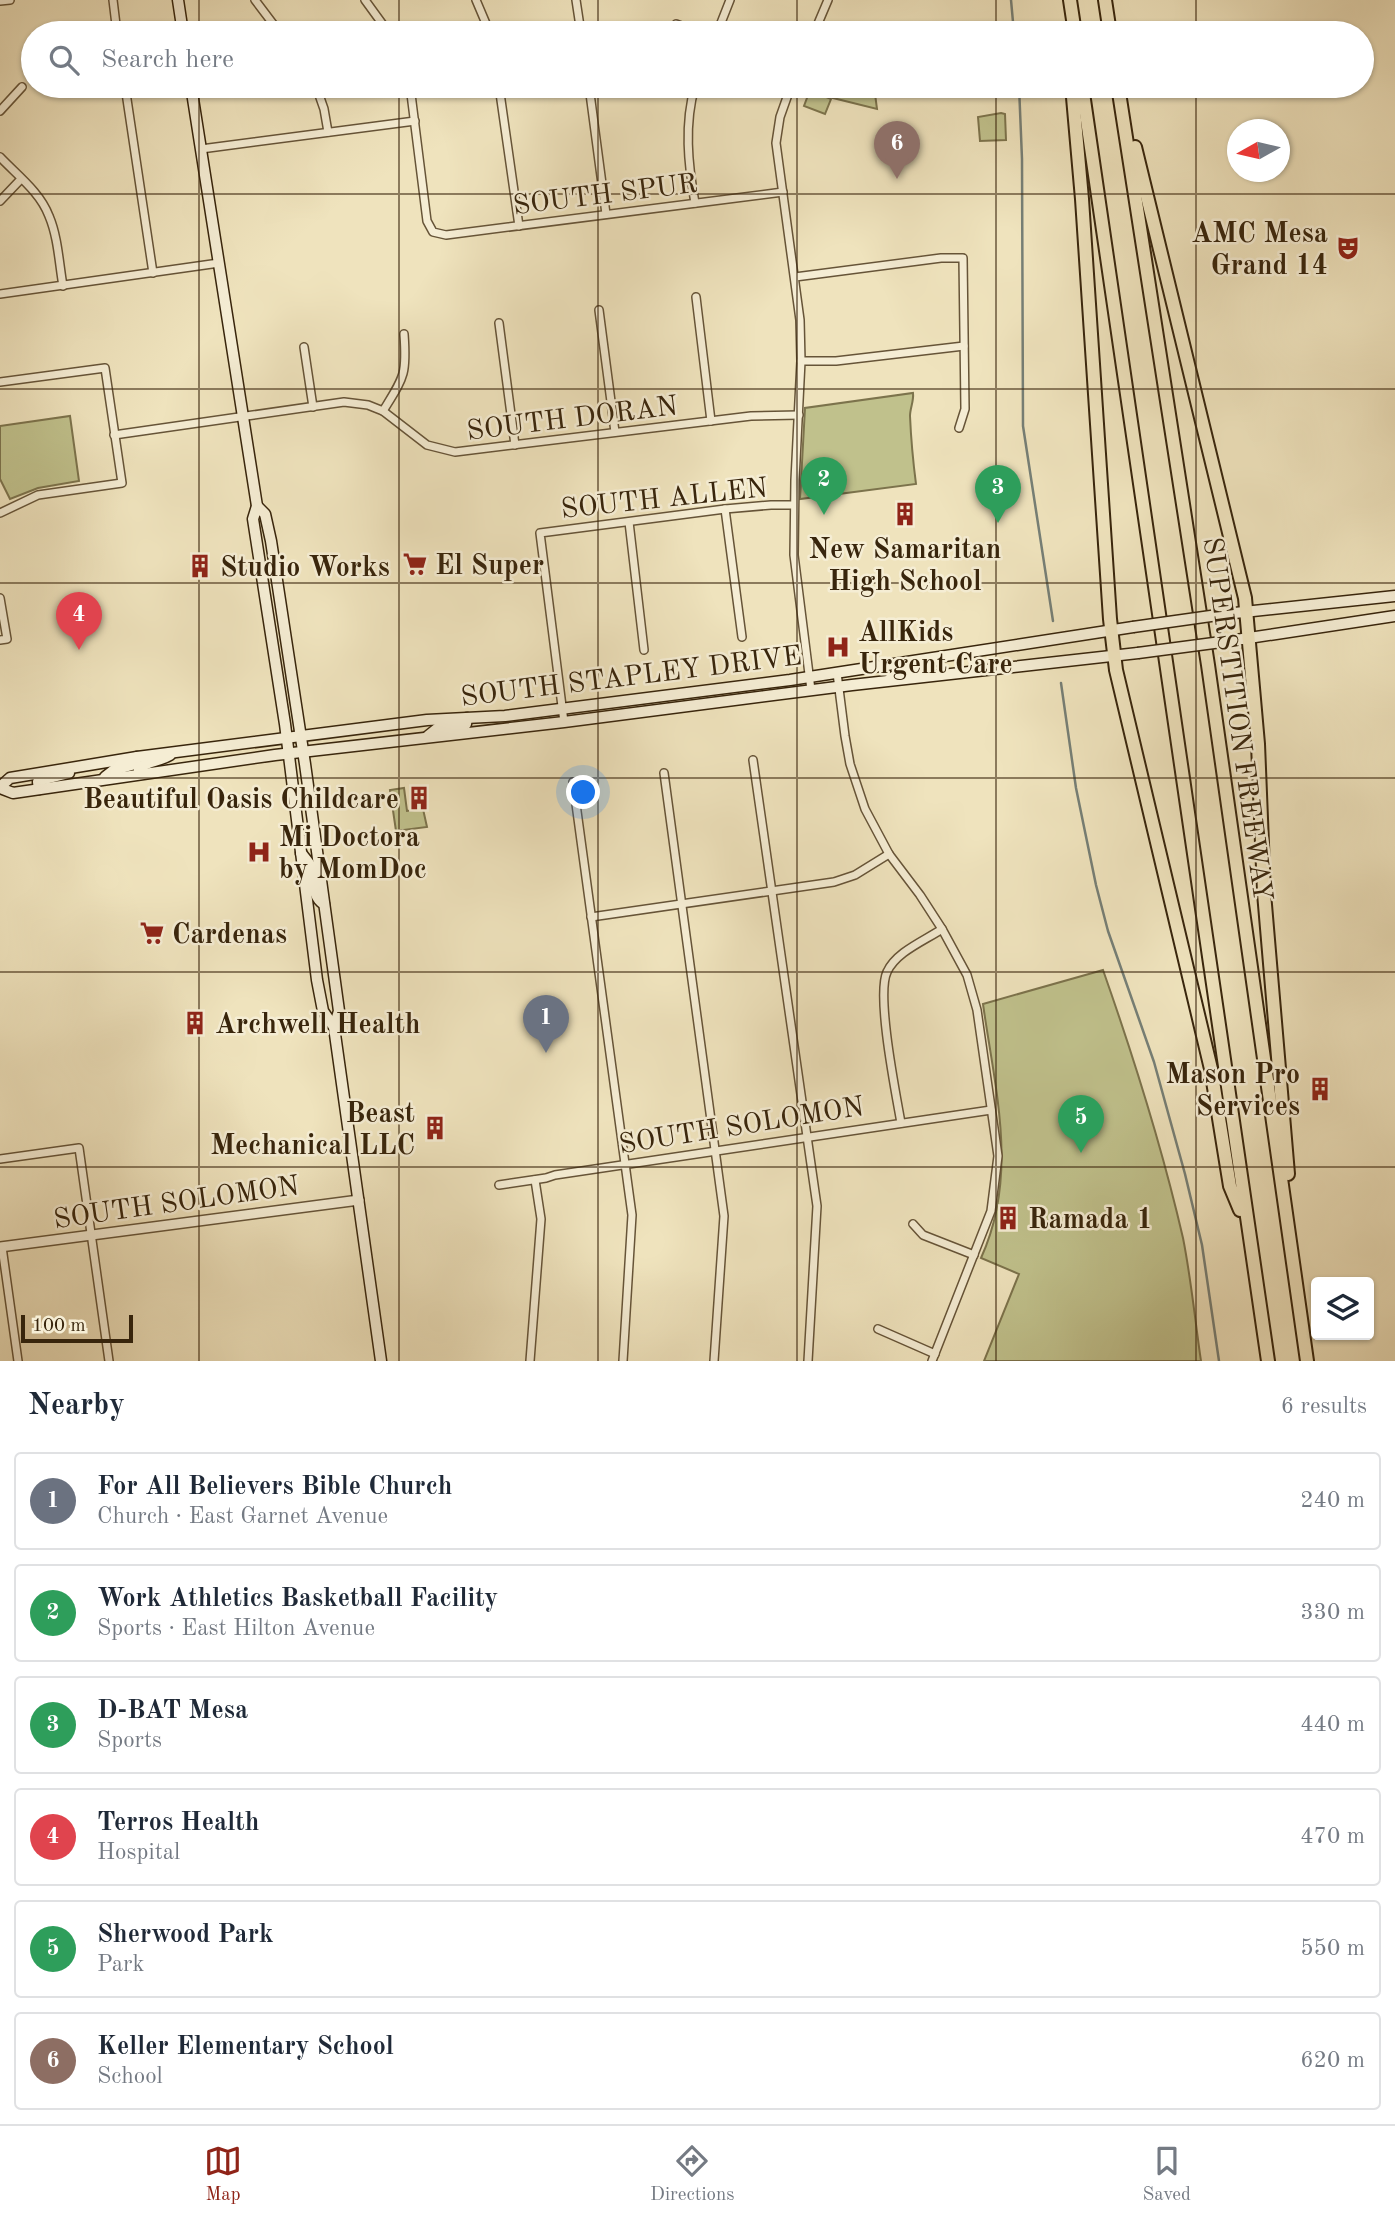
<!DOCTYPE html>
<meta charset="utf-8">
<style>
body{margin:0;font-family:"Old Standard TT",serif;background:#f6f6f7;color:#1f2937}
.controls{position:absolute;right:21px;bottom:21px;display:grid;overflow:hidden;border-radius:7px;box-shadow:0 2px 5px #0004}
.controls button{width:63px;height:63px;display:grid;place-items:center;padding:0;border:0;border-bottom:2px solid #e0e1e3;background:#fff;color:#1f2937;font:35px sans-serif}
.compass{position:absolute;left:1227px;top:119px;width:63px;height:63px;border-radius:50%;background:#fff;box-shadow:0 2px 5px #0004;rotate:262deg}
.scale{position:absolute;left:21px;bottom:18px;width:112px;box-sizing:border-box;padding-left:7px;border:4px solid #38250c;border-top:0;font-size:19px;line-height:24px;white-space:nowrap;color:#38250c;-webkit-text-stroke:5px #f5edd4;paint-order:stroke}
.you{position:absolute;left:584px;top:793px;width:24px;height:24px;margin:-18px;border:5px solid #fff;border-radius:50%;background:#1a73e8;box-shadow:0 0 0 10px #1a73e833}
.badge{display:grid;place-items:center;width:46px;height:46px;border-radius:50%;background:#8f2418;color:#fff;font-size:23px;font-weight:700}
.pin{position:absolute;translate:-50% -58px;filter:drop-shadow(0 2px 4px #0008)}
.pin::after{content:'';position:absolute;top:37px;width:24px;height:21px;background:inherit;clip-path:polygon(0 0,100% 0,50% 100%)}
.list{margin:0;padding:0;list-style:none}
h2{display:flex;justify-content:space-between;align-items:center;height:91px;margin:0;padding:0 28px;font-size:30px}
h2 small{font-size:23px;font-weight:400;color:#747a83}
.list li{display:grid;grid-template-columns:46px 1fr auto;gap:21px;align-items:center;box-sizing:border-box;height:98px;margin:0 14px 14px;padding:0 14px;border:2px solid #e0e1e3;border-radius:7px}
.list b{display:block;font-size:26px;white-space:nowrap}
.list p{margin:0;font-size:23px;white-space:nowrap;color:#747a83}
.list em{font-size:23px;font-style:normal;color:#747a83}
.icon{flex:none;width:38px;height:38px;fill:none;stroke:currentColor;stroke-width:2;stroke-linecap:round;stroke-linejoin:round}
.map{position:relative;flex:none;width:1395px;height:1361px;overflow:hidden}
.search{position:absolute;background:#fff;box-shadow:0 2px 5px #0004;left:21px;right:21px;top:21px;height:77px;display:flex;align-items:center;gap:18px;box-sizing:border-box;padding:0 24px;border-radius:38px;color:#747a83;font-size:26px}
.sheet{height:763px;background:#fff}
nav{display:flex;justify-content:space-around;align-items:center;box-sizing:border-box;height:98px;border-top:2px solid #e0e1e3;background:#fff;font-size:19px;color:#747a83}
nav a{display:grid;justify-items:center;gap:4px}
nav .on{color:#8f2418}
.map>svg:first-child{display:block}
</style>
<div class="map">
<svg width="1395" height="1361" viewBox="0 0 1395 1361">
<rect width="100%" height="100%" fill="#efe3bd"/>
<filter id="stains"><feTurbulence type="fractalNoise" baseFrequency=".00286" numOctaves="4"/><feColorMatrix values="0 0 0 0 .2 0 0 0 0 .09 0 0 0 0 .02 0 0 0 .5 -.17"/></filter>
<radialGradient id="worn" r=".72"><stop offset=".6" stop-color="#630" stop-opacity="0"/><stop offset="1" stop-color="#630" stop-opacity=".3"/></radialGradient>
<!-- green -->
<g fill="#c0c18c" stroke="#7c734c" stroke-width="2">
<polygon points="838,86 874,86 877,109 833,98"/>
<polygon points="810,90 831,99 825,114 804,106"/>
<polygon points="1001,113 1005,114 1006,140 980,141 978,117"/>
<path d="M913 393C914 401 910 408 910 416 911 439 913 461 916 484L800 499 805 408Z"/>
<polygon points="70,416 79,481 38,488 10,499 0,479 0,426"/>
<polygon points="404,788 407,811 423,809 427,827 396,831 390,790"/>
<path d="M1103 970C1134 1058 1162 1147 1183 1238 1191 1278 1195 1320 1201 1361H984L1019 1274 981 1258C1019 1175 995 1090 983 1004Z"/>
</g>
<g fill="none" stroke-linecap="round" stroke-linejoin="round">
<!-- stream -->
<g stroke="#767f76" stroke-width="2.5">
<polyline points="1011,0 1014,33"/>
<polyline points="1019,86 1022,159 1023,426 1053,621"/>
<polyline points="1061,683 1076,788 1096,885 1108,931 1154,1062 1185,1174 1202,1245 1219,1361"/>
</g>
<!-- minor casing -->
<g stroke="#665438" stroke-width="10">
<g id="minor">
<polyline points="113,0 117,33"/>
<polyline points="255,0 280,33"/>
<polyline points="365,0 389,33"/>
<polyline points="476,0 490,33"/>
<polyline points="576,0 581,33"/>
<polyline points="0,1 10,0"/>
<polyline points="676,24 700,33"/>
<polyline points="717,33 730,0"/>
<polyline points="814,33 828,0"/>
<polyline points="125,86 153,273"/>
<polyline points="316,86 324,109 328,132"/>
<polyline points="410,86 427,221 433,232 446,235 783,192"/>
<polyline points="499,86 519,226"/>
<polyline points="589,86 606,214"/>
<polyline points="791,86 780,117 776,143 800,320 801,361 795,480 794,555 811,690"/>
<polyline points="0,111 22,87"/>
<polyline points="201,149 415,121"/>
<path d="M0 157C17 175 40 192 49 216 58 237 59 263 63 286"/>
<polyline points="0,201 21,179"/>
<path d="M695 203C688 164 684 124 695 86"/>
<polyline points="795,277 941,258 963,258 965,409 959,428"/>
<polyline points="0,294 219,263"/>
<polyline points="696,297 711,421"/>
<polyline points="599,310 615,432"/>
<polyline points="499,323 515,445"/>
<polyline points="304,347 313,407"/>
<polyline points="801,361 836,361 964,346"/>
<polyline points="0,382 105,368 122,483 38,495 0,513"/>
<path d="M383 411C404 377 407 375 404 334"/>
<polyline points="114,435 344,402 368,405 383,411 427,445 455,452 751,416 799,415"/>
<polyline points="725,509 742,637"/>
<polyline points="629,522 644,650"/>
<polyline points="0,598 7,639 0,640"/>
<polyline points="837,673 845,736 850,764 865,809 889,854 920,895 942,929 967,975 977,1010 998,1156 991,1211 932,1361"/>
<polyline points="564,722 540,533 725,509 771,505 794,505"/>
<polyline points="753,760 817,1206 808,1361"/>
<polyline points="664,773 724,1216 714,1361"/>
<polyline points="573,782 632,1215 623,1361"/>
<polyline points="591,917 834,882 855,875 889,854"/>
<path d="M901 1123C896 1094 876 995 887 972 896 952 924 941 942 929"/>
<polyline points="0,1159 79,1148 109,1361"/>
<polyline points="499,1185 546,1178 555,1175 991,1110"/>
<polyline points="913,1224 923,1235 974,1255"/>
<polyline points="2,1247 18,1361"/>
<polyline points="878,1329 935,1354"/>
<polyline points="530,1361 541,1219 535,1180"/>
</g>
</g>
<!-- tertiary casing -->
<g stroke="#665438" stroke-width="12">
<polyline id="tertiary" points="0,1247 359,1200"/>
</g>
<!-- secondary casing -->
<g stroke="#38250c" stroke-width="13">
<g id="secondary">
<polyline points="178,0 183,33"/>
<polyline points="191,86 257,506 253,519 285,724 317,980 323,1011 334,1027 381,1361"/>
<polyline points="257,506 265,514 271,541 305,764 339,1011 334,1027"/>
<polyline points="1225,614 1395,596"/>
<polyline points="1229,641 1395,616"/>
<path d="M890 679C904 668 926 673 935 659"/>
<polyline points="428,736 438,728 466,724 467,718"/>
<path d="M139 774V768C148 761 160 761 170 755"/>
<polyline points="105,777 114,770 135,764 137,757"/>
<polyline points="0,787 10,778 137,757 427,720 505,716 790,680 1133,627"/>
<polyline points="0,788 13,793 275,755 564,722 852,685 1138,653"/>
<polyline points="39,789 38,782 41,780 69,773"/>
<path d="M301 853C304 857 309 862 311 867 315 880 311 896 324 904"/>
</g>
</g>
<!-- motorway casing -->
<g stroke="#38250c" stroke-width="16">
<g id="motorway">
<polyline points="1070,0 1075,33"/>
<polyline points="1105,0 1110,33"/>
<polyline points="1072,86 1082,199 1110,619 1116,670 1211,1069 1230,1186 1240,1210"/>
<polyline points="1082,86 1268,1361"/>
<polyline points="1118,86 1208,665 1307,1361"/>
<polyline points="1135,147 1245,598 1258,744 1264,893 1288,1174"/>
</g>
</g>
<!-- minor -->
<use href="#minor" stroke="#f5edd4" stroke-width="7"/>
<!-- tertiary -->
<use href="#tertiary" stroke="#f5edd4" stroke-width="9"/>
<!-- secondary -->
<use href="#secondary" stroke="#f5edd4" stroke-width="10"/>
<!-- motorway -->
<use href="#motorway" stroke="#efe3bd" stroke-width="12"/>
<!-- secondary-bridge casing -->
<g stroke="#38250c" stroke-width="13" stroke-linecap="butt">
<g id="secondary-bridge">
<polyline points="1133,627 1225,614"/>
<polyline points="1138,653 1229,641"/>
</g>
</g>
<!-- secondary-bridge -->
<use href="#secondary-bridge" stroke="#f5edd4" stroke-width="10"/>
</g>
<!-- grid -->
<path fill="none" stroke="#38250c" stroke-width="2" stroke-opacity="0.55" d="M199 0V33M399 0V33M598 0V33M797 0V33M996 0V33M1196 0V33M199 86V1361M399 86V1361M598 86V1361M797 86V1361M996 86V1361M1196 86V1361M0 194H1395M0 389H1395M0 583H1395M0 778H1395M0 972H1395M0 1167H1395"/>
<!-- icons -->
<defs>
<g id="theatre-bare" transform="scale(1.89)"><path d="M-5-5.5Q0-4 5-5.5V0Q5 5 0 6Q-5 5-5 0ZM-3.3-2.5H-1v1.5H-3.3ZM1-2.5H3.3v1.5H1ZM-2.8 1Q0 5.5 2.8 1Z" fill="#8f2418" stroke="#f5edd4" stroke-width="2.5" paint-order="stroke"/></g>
<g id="building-bare" transform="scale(1.89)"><path d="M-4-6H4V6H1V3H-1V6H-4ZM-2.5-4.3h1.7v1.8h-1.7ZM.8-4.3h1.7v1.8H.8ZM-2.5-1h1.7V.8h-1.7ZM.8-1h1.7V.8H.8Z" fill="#8f2418" stroke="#f5edd4" stroke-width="2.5" paint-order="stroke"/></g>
<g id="supermarket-bare" transform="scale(1.89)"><path d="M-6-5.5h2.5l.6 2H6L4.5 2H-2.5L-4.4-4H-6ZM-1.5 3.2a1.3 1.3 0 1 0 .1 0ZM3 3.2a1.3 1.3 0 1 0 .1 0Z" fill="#8f2418" stroke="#f5edd4" stroke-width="2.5" paint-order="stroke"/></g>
<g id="hospital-bare" transform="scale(1.89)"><path d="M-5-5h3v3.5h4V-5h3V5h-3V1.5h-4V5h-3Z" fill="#8f2418" stroke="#f5edd4" stroke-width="2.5" paint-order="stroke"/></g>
</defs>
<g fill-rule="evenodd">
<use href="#theatre-bare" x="1348" y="248"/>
<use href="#building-bare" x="905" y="514"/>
<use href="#supermarket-bare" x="415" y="564"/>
<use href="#building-bare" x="200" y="566"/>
<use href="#hospital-bare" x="838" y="647"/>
<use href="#building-bare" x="419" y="798"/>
<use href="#hospital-bare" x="259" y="852"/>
<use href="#supermarket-bare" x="152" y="933"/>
<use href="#building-bare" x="195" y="1023"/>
<use href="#building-bare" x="1320" y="1089"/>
<use href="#building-bare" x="435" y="1128"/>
<use href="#building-bare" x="1008" y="1218"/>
</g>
<g text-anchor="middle" stroke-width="5" stroke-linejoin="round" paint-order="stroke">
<!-- street labels -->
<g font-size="28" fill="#38250c" stroke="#f5edd4">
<text transform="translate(605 193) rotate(-7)" y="10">SOUTH SPUR</text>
<text transform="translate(572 417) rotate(-7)" y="10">SOUTH DORAN</text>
<text transform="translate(664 497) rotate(-6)" y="10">SOUTH ALLEN</text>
<text transform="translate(631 675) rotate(-7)" y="10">SOUTH STAPLEY DRIVE</text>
<text transform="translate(1239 719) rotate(82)" y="10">SUPERSTITION FREEWAY</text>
<text transform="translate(741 1124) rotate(-9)" y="10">SOUTH SOLOMON</text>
<text transform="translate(176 1201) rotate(-8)" y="10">SOUTH SOLOMON</text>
</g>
<!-- poi labels -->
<g font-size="28" font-weight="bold" fill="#38250c" stroke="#f5edd4" text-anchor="start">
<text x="1328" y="242" text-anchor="end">AMC Mesa<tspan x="1328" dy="32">Grand 14</tspan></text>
<text x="905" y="558" text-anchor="middle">New Samaritan<tspan x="905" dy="32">High School</tspan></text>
<text x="435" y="574">El Super</text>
<text x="220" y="576">Studio Works</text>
<text x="858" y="641">AllKids<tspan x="858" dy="32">Urgent Care</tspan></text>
<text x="399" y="808" text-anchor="end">Beautiful Oasis Childcare</text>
<text x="279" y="846">Mi Doctora<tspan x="279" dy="32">by MomDoc</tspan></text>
<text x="172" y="943">Cardenas</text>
<text x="215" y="1033">Archwell Health</text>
<text x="1300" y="1083" text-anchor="end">Mason Pro<tspan x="1300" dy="32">Services</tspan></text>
<text x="415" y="1122" text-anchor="end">Beast<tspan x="415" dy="32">Mechanical LLC</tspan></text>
<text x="1028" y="1228">Ramada 1</text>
</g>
</g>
<rect width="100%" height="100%" filter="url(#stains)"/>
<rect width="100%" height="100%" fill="url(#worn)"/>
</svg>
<div class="controls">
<button><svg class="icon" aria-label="layers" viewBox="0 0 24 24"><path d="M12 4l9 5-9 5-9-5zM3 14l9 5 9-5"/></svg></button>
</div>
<svg class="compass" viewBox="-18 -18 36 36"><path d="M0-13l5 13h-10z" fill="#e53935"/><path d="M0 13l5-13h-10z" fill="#747a83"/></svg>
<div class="scale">100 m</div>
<div class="you"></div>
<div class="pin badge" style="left:546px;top:1053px;background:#6b7280">1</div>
<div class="pin badge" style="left:824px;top:515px;background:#2e9e5b">2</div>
<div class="pin badge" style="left:998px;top:523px;background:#2e9e5b">3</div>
<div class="pin badge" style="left:79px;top:650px;background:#e0444e">4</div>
<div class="pin badge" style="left:1081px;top:1153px;background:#2e9e5b">5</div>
<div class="pin badge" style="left:897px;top:179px;background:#8d6e63">6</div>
<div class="search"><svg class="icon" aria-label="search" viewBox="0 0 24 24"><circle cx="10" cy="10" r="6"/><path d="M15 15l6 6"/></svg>Search here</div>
</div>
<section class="sheet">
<h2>Nearby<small>6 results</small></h2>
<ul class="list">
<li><span class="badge" style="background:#6b7280">1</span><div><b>For All Believers Bible Church</b><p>Church · East Garnet Avenue</p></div><em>240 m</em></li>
<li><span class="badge" style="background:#2e9e5b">2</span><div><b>Work Athletics Basketball Facility</b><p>Sports · East Hilton Avenue</p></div><em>330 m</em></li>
<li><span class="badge" style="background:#2e9e5b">3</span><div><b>D-BAT Mesa</b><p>Sports</p></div><em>440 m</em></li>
<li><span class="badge" style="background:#e0444e">4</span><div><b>Terros Health</b><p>Hospital</p></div><em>470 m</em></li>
<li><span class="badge" style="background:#2e9e5b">5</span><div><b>Sherwood Park</b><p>Park</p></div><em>550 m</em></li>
<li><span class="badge" style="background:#8d6e63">6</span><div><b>Keller Elementary School</b><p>School</p></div><em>620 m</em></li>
</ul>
</section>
<nav>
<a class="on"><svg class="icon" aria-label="map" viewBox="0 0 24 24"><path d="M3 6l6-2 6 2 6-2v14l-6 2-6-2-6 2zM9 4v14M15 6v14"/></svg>Map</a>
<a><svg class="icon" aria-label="directions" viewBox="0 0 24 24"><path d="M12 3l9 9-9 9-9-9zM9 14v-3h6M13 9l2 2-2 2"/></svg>Directions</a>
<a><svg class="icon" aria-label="saved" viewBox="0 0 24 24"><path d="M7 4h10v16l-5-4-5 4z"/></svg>Saved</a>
</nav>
